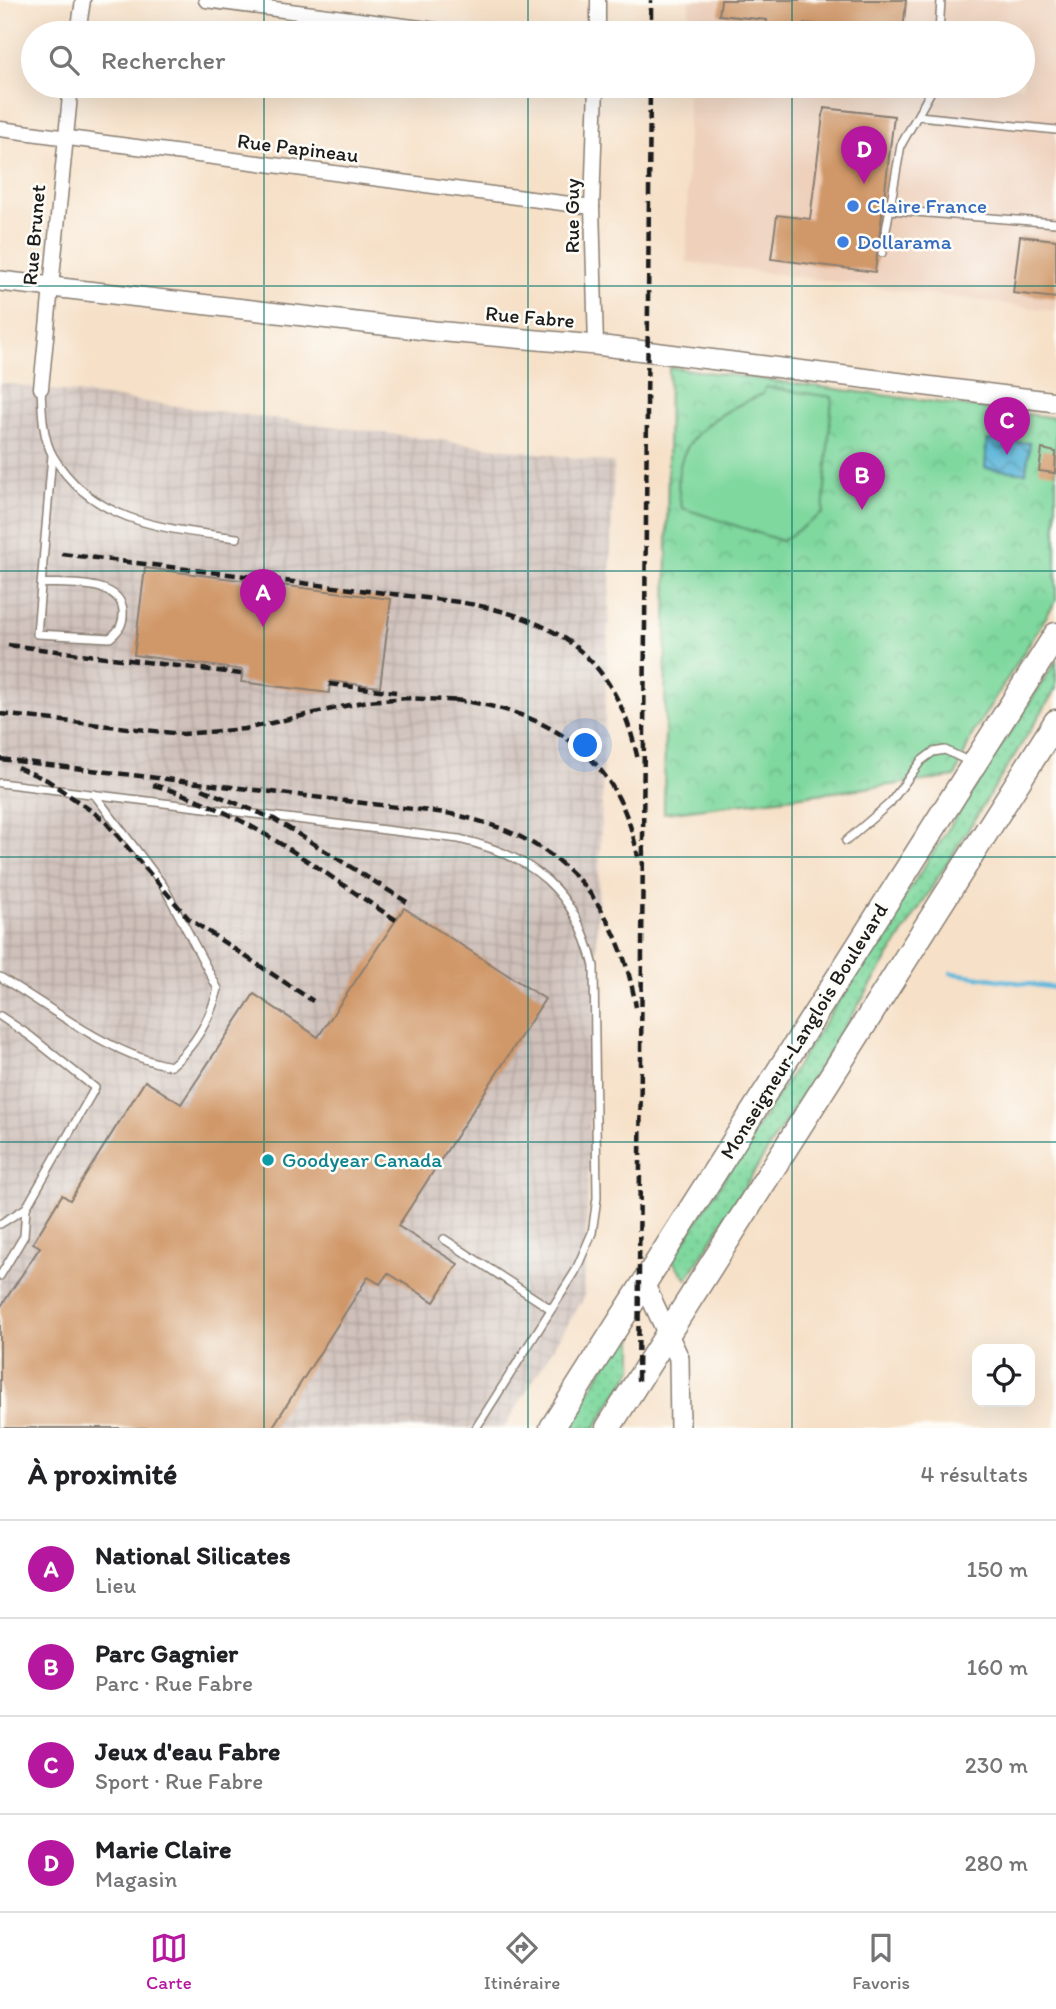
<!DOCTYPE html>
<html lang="fr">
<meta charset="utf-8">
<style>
body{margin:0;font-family:Itim,sans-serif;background:#f6f6f6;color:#202124}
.controls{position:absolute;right:21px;bottom:21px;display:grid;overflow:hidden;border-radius:14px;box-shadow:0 7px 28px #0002}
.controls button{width:63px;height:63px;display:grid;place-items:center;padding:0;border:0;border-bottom:2px solid #e0e0e0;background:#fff;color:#202124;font:35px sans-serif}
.you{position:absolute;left:586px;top:746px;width:24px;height:24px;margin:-18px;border:5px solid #fff;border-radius:50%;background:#1a73e8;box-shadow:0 0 0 10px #1a73e833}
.badge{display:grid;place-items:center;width:46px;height:46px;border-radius:50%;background:#b5179e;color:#fff;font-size:23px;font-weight:700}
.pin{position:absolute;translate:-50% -58px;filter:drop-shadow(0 2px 4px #0008)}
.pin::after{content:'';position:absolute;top:37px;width:24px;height:21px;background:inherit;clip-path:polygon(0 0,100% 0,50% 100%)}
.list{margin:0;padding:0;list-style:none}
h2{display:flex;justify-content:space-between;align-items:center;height:91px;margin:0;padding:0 28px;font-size:30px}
h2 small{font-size:23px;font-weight:400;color:#757577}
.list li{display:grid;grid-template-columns:46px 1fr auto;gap:21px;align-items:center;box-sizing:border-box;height:98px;padding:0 28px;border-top:2px solid #e0e0e0}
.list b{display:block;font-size:26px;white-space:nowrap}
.list p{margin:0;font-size:23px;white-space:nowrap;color:#757577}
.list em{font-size:23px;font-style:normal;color:#757577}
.icon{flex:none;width:38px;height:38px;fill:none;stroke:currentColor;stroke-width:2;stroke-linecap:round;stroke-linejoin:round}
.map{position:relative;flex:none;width:1056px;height:1428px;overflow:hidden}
.search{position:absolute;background:#fff;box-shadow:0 7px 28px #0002;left:21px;right:21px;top:21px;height:77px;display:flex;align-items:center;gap:18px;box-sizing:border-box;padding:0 24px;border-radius:38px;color:#757577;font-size:26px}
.sheet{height:483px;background:#fff}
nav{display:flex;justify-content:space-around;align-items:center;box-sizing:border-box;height:98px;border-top:2px solid #e0e0e0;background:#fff;font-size:19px;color:#757577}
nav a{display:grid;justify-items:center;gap:4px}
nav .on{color:#b5179e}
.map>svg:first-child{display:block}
</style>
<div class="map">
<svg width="1056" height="1428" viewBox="0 0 1056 1428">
<defs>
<pattern id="industrial-grid" width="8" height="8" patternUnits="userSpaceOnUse" patternTransform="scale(1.75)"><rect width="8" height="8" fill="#cfc0ba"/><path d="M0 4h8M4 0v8" fill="none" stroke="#b1a49f"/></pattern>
<pattern id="grass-dots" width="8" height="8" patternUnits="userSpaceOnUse" patternTransform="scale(1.75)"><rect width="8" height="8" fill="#7fd89e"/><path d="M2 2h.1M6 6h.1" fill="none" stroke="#6db988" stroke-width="1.8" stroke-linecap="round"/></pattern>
<pattern id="park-crowns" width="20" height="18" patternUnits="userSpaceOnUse" patternTransform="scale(1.75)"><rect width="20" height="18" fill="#7fd89e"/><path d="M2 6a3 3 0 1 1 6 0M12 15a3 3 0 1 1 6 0" fill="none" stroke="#6db988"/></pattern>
<pattern id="water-waves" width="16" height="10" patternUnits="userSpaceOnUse" patternTransform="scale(1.75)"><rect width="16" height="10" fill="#5eb8db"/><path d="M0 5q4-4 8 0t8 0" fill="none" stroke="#4d95b1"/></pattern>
</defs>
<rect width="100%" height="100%" fill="#fdfcf7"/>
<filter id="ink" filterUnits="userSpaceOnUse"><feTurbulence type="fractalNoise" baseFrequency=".0143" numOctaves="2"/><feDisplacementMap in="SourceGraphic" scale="14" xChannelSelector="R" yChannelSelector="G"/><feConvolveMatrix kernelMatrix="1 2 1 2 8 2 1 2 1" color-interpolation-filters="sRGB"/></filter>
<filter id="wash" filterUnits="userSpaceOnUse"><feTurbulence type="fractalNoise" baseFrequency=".00686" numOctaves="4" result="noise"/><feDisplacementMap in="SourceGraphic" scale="28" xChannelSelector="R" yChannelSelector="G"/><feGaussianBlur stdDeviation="1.57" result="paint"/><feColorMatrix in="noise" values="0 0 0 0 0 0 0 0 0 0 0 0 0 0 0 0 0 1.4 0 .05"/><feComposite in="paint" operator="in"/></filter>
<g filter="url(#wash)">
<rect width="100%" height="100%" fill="#f6e0c7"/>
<!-- built -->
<polygon fill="#eed0bb" points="689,0 1056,0 1056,311 687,262 688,86 1023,86 1023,33 689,33"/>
<!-- industrial -->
<polygon fill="url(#industrial-grid)" points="0,383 614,463 584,1298 504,1428 0,1428"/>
<!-- grass -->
<g fill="url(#grass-dots)" stroke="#4e7a5d" stroke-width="2">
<polygon points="1056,661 1056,689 687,1279 672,1260"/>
<polygon points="633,1321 633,1369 595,1428 566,1428"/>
</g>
<!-- park -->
<polygon fill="url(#park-crowns)" stroke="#4e7a5d" stroke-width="2" points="669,367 1056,418 1056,601 972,735 955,777 664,813"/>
<!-- pitch -->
<path fill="#7fd89e" stroke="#4e7a5d" stroke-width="2" d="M765 387 832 397 823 513 782 541 682 508C664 443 712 415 763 394Z"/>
<!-- water -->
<polygon fill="url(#water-waves)" stroke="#3d6a7c" stroke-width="2" points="987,440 1030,443 1026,473 985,468"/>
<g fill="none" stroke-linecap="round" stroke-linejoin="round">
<!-- stream -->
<polyline stroke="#5eb8db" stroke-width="4.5" points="951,973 1056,988"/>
</g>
<g id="blocks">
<!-- building -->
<g fill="#d09767">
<polygon points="721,0 906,0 903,33 831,33 832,26 804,23 803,33 766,33 767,20 719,15"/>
<polygon points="824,108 894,116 875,272 771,259 777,215 810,219"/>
<polygon points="1020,236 1056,240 1056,298 1013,293"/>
<polygon points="1042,449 1056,452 1055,473 1039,471"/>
<polygon points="145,568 391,599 380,687 330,681 329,693 241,682 243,670 134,655"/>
<polygon points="404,908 545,999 398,1226 458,1264 434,1302 388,1273 380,1284 368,1277 272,1428 0,1428 0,1308 40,1247 33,1243 62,1195 70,1200 145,1081 181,1104 254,994 318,1037"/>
</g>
</g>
</g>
<g filter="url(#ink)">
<use href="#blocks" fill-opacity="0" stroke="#897e72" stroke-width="2"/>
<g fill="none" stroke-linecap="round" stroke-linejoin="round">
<!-- service casing -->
<g stroke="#897e72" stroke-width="10">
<g id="service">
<polyline points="939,33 941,0"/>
<polyline points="919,116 1056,130"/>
<polyline points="890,210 1056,223"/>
<polyline points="882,253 901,145 934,86"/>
<path d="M41 388C42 409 42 437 53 456 93 524 168 529 237 538"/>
<path d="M42 583C65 585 119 579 123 610 124 623 120 630 110 638L37 634 52 455"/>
<path d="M0 783 459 839C534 856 575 891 594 966L597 1198 592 1233 575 1272 476 1428"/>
<polyline points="846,841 890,803 921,761 933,752 945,750 970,762"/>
<path d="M0 977C52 1008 112 1056 171 1066 195 1046 210 1019 218 989L163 885 94 794"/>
<polyline points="0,1016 30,1036 95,1088 26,1208 24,1236 0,1276"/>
<polyline points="0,1224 26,1208"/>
<polyline points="444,1239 551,1309"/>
</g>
</g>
<!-- minor casing -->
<g stroke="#897e72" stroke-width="17">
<g id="minor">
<polyline points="206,0 459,33"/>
<polyline points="78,33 83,0"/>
<polyline points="598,33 598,0"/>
<polyline points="0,129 592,207"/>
<polyline points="596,345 592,207 596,86"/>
<polyline points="41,388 71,86"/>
</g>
</g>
<!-- tertiary casing -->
<g stroke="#897e72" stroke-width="22">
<g id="tertiary">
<polyline points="0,281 434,331 596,345 1056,402"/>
<polyline points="644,1283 679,1358 680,1428"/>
</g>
</g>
<!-- trunk casing -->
<g stroke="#897e72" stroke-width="27">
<g id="trunk">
<polyline points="552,1428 1056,635"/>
<polyline points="608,1428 1056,722"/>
</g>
</g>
<!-- service -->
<use href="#service" stroke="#fff" stroke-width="7"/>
<!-- minor -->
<use href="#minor" stroke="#fff" stroke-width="14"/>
<!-- tertiary -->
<use href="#tertiary" stroke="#fff" stroke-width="19"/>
<!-- trunk -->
<use href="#trunk" stroke="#fff" stroke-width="24"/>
<!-- rail -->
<g stroke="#1c1c1c" stroke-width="4.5" stroke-dasharray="10 5" stroke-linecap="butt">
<polyline points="651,33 651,0"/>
<path d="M62 554 459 602C558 618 616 657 638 760"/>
<polyline points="8,645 242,674"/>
<polyline points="329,684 396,692"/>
<path d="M455 700C552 712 619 756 638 857"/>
<polyline points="0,714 182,734 245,729 367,701 408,698 464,701"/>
<path d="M0 759 446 813C557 834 617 897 636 1007"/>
<polyline points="17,767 47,780 103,819 189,919 313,1001"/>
<path d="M153 785C240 807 321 872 396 920"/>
<polyline points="202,789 274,819 407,902"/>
<polyline points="638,1381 650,86"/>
</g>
</g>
</g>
<!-- grid -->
<path fill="none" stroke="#0f766e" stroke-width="2" stroke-opacity="0.55" d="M264 0V33M528 0V33M792 0V33M264 86V1428M528 86V1428M792 86V1428M0 286H1056M0 571H1056M0 857H1056M0 1142H1056"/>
<!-- markers -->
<g fill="#3f7fe0" stroke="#fdfcf7" stroke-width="2.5">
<circle cx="853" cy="206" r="7"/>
<circle cx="843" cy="242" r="7"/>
</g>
<circle fill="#0f9aa8" stroke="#fdfcf7" stroke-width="2.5" cx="268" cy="1160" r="7"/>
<g text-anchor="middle" stroke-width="5" stroke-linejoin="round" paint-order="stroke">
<!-- street labels -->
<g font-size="21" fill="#1c1c1c" stroke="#fdfcf7">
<text transform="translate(298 148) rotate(7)" y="7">Rue Papineau</text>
<text transform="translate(572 216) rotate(-90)" y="7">Rue Guy</text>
<text transform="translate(34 235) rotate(-85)" y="7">Rue Brunet</text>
<text transform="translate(530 317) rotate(5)" y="7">Rue Fabre</text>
<text transform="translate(804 1031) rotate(-58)" y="7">Monseigneur-Langlois Boulevard</text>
</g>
<!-- shop labels -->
<g font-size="21" fill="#366cbe" stroke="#fdfcf7" text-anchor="start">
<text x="867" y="213">Claire France</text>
<text x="857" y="249">Dollarama</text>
</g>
<!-- culture labels -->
<g font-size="21" fill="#0d838f" stroke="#fdfcf7" text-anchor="start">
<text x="282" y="1167">Goodyear Canada</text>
</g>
</g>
</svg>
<div class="controls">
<button><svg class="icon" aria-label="locate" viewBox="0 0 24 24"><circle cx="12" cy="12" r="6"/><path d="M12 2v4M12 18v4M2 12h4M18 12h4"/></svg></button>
</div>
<div class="you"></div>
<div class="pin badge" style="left:263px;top:627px">A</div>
<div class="pin badge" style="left:862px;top:510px">B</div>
<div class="pin badge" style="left:1007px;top:455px">C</div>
<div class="pin badge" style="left:864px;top:184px">D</div>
<div class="search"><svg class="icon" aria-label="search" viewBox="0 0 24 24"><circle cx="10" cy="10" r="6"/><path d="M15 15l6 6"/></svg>Rechercher</div>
</div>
<section class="sheet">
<h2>À proximité<small>4 résultats</small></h2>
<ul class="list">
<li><span class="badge">A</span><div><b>National Silicates</b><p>Lieu</p></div><em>150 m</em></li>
<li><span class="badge">B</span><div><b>Parc Gagnier</b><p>Parc · Rue Fabre</p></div><em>160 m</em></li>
<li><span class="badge">C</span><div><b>Jeux d'eau Fabre</b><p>Sport · Rue Fabre</p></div><em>230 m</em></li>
<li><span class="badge">D</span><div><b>Marie Claire</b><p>Magasin</p></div><em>280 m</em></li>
</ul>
</section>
<nav>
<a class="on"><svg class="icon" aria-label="map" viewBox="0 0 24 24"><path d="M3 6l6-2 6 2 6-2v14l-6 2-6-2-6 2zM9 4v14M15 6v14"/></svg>Carte</a>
<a><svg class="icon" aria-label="directions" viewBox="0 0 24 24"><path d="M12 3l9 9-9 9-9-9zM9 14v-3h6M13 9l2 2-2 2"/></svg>Itinéraire</a>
<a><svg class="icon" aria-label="saved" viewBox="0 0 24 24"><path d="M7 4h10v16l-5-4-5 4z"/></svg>Favoris</a>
</nav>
